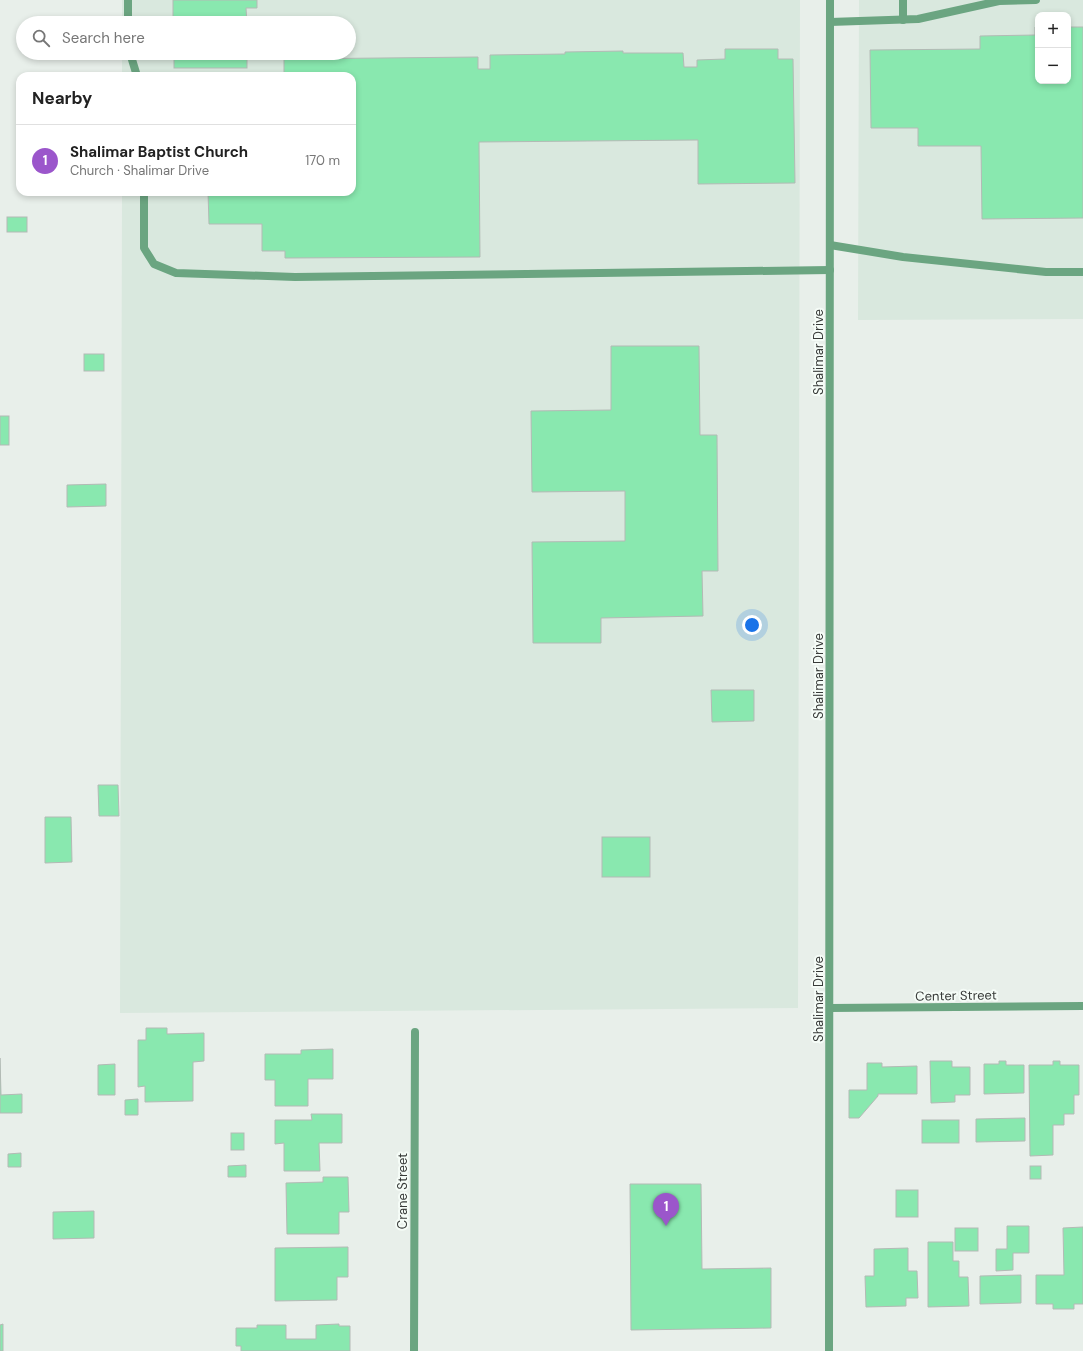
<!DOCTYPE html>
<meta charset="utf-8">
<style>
body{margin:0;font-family:"DM Sans",sans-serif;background:#f2f2f2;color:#222}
.controls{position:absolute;right:12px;top:12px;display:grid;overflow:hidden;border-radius:8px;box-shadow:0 2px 6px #0003}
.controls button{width:36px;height:36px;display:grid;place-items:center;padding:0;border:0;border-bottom:1px solid #e0e0e0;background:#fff;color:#222;font:20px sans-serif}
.you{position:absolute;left:752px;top:625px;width:14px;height:14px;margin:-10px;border:3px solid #fff;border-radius:50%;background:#1a73e8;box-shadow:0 0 0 6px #1a73e833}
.badge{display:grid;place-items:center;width:26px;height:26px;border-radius:50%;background:#9b56cb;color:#fff;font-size:13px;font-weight:700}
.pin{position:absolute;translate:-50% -33px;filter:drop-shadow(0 1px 2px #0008)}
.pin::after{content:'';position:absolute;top:21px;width:14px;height:12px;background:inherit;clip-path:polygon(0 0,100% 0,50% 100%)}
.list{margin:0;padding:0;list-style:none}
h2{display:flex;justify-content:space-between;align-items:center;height:52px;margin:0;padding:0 16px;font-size:17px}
h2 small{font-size:13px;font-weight:400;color:#767676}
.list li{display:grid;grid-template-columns:26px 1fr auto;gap:12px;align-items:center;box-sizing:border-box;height:72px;padding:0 16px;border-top:1px solid #e0e0e0}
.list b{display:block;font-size:15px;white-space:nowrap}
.list p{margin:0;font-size:13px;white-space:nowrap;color:#767676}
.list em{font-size:13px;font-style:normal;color:#767676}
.icon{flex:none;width:22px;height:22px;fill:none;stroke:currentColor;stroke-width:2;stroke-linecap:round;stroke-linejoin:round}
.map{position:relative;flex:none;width:1083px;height:1351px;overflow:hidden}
.search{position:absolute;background:#fff;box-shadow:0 2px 6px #0003;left:16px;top:16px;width:340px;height:44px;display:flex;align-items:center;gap:10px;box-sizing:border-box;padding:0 14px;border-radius:22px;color:#767676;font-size:15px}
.panel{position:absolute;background:#fff;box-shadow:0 2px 6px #0003;left:16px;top:72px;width:340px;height:124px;border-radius:12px}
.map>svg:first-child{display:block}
</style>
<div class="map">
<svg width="1083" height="1351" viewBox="0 0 1083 1351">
<rect width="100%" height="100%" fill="#e8efea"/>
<!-- built -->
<g fill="#d9e8de" fill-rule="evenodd">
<polygon points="122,0 800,0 798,1008 120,1013 122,192 352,192 352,76 122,76 122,53 349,53 349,23 122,23"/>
<path d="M859 0H1083V319L858 320ZM1038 15H1068V81H1038Z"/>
</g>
<!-- building -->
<g fill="#89e8af" stroke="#b3bab5">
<polygon points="173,0 257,0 257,8 246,8 247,23 173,23"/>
<polygon points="1035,27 1038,27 1038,81 1068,81 1068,27 1083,27 1083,218 982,219 981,146 918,146 918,128 871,128 870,50 980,49 980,36 1035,35"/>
<polygon points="725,49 778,49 778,59 793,59 795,183 698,184 698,140 479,142 480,257 285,258 285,251 262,251 262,224 209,224 208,192 352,192 352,76 284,76 284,59 478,57 478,69 490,69 490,55 565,54 565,52 623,51 623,53 683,53 684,67 697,67 697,60 725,59"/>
<rect x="174" y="53" width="73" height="15"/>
<rect x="7" y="217" width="20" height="15"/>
<polygon points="611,346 699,346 700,435 717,435 718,571 702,571 703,616 601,618 601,643 533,643 532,542 625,541 625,491 532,492 531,411 611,410"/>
<rect x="84" y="354" width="20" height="17"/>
<rect x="0" y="416" width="9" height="29"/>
<polygon points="106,484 106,506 67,507 67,485"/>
<polygon points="711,690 754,690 754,721 712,722"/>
<polygon points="98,785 118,785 119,816 99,816"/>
<polygon points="45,817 71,817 72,862 45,863"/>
<rect x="602" y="837" width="48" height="40"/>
<polygon points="146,1028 167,1028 167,1034 204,1033 204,1061 193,1062 193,1101 145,1102 145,1086 138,1087 138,1040 146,1040"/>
<polygon points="333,1049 333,1079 308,1079 308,1106 275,1106 275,1080 265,1080 265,1054 301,1054 301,1050"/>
<polygon points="0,1058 1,1095 22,1094 22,1113 0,1113"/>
<polygon points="930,1061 952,1061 952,1067 970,1067 970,1095 955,1095 955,1102 931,1103"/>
<polygon points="999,1061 1006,1061 1006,1065 1024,1065 1024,1093 984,1094 984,1064 999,1064"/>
<polygon points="1053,1061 1060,1061 1060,1065 1079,1065 1079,1095 1074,1095 1074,1114 1064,1114 1064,1125 1053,1125 1053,1155 1030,1156 1029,1065 1053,1065"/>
<polygon points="867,1063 882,1063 882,1067 917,1066 917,1094 878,1094 878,1096 859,1118 849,1118 849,1090 867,1090"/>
<polygon points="115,1064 115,1095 98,1095 98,1065"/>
<polygon points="138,1099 138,1115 125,1115 125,1100"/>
<polygon points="311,1114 342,1114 342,1143 319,1143 320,1171 284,1171 284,1143 275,1144 275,1120 312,1120"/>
<polygon points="1025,1118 1025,1141 976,1142 976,1119"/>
<rect x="922" y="1120" width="37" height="23"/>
<rect x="231" y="1133" width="13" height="17"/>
<polygon points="21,1153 21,1167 8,1167 8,1154"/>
<polygon points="246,1165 246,1177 228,1177 228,1166"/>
<rect x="1030" y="1166" width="11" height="13"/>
<polygon points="323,1177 348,1177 349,1212 339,1212 339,1234 287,1234 286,1183 323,1182"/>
<polygon points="630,1184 701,1184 702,1269 771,1268 771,1328 631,1330"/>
<rect x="896" y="1190" width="22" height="27"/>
<polygon points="94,1211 94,1238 53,1239 53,1212"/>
<polygon points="1007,1226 1029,1226 1029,1253 1013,1253 1013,1270 996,1271 996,1249 1007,1249"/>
<polygon points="1083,1227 1083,1304 1074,1304 1074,1309 1053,1309 1053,1304 1036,1304 1036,1275 1064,1275 1063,1228"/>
<rect x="955" y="1228" width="23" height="23"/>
<polygon points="928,1242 953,1242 953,1261 959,1261 959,1277 968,1277 969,1306 928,1307"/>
<polygon points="348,1247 348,1277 337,1277 337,1300 275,1301 275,1248"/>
<polygon points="908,1248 908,1271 917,1271 918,1298 906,1298 906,1306 866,1307 865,1276 874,1276 874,1249"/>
<polygon points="1021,1275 1021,1303 980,1304 980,1276"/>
<polygon points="3,1324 3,1351 0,1351 0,1325"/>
<polygon points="339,1324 339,1326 350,1326 350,1351 241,1351 241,1346 236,1346 236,1328 257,1328 257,1325 286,1325 286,1339 316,1339 316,1325"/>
</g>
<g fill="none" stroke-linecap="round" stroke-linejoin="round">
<!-- lane -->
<g stroke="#6ba581" stroke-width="8">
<polyline points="128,0 128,23"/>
<polyline points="903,0 903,20"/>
<polyline points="830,22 918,19 999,1 1036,0"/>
<polyline points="130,53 137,76"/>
<polyline points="144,192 144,248 154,264 176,273 295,277 830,270"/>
<polyline points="830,245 903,257 1046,272 1083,272"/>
</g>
<!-- street -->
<g stroke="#6ba581" stroke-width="8">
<polyline points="830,1008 1083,1006"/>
<polyline points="414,1351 415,1032"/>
<polyline points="829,1351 830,0"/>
</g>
</g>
<g text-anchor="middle" stroke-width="4" stroke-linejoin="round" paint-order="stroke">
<!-- street labels -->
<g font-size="13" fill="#373a38" stroke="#f5fcf7">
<text transform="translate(818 352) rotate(-90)" y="5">Shalimar Drive</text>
<text transform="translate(818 676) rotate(-90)" y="5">Shalimar Drive</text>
<text transform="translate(956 995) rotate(-1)" y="5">Center Street</text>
<text transform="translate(818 999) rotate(-90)" y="5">Shalimar Drive</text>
<text transform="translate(402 1191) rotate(-90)" y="5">Crane Street</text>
</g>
</g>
</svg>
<div class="controls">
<button>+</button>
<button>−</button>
</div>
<div class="you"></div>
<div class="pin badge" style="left:666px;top:1226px">1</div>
<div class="search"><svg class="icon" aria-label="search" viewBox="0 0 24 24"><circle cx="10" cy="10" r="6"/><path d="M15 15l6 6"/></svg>Search here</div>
<section class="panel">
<h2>Nearby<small></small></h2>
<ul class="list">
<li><span class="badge">1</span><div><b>Shalimar Baptist Church</b><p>Church · Shalimar Drive</p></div><em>170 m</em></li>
</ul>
</section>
</div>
